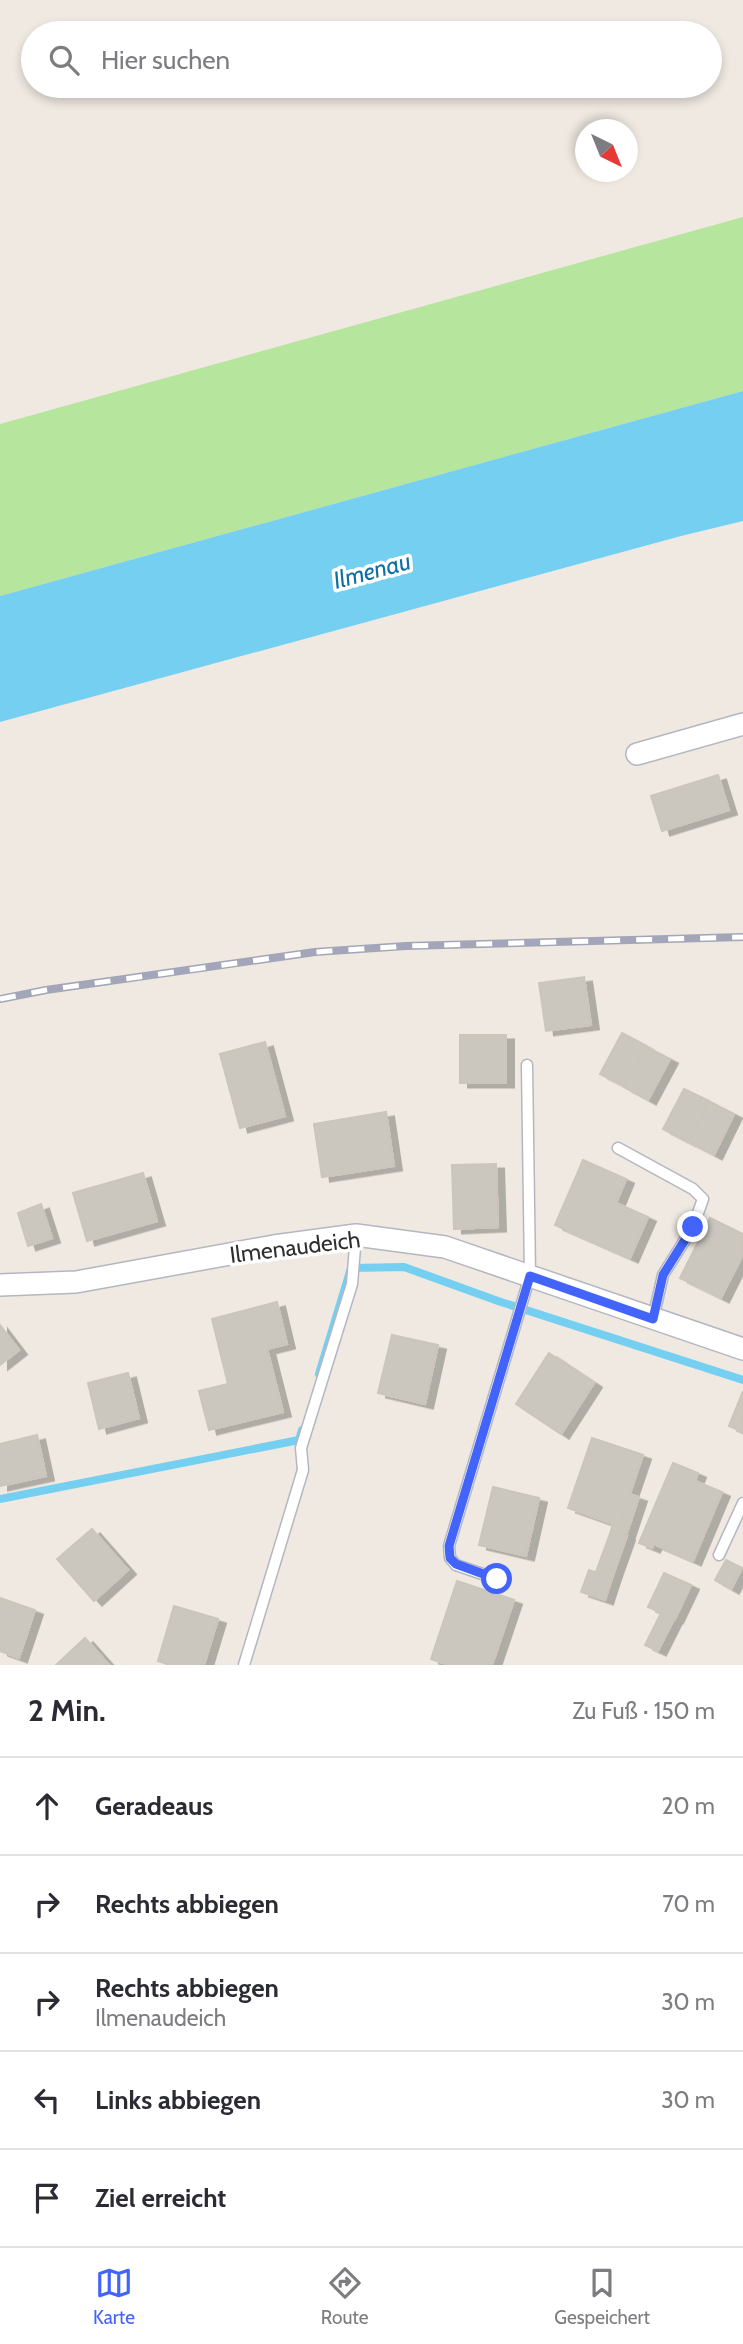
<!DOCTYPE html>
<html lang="de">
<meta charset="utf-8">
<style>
body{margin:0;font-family:Cabin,sans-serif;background:#f2f2f3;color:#2b2b33}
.compass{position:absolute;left:575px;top:119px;width:63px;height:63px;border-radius:50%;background:#fff;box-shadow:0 4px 10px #0003;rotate:137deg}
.stop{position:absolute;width:21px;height:21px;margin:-16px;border:5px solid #4264fb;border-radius:50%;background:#fff}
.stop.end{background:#4264fb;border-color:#fff;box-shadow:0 2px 7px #0008}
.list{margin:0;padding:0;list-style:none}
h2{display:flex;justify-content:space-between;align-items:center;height:91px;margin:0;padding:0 28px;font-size:30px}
h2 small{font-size:23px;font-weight:400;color:#7c7c81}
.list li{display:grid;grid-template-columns:46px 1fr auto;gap:21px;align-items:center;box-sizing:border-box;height:98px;padding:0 28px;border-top:2px solid #e1e1e2}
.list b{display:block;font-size:26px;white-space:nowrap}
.list p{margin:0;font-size:23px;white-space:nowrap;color:#7c7c81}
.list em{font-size:23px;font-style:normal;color:#7c7c81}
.icon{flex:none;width:38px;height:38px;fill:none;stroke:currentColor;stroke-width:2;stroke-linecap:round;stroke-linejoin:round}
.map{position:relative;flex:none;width:743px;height:1665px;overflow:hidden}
.search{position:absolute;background:#fff;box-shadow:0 4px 10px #0003;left:21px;right:21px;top:21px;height:77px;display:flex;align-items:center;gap:18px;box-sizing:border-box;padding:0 24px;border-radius:38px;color:#7c7c81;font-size:26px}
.sheet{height:581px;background:#fff}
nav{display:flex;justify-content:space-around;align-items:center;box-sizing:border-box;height:98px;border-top:2px solid #e1e1e2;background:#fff;font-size:19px;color:#7c7c81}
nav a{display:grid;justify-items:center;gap:4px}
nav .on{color:#4264fb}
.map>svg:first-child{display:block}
</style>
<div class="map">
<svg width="743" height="1665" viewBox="0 0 743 1665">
<defs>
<filter id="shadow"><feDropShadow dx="8" dy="4.5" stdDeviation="0" flood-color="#0004"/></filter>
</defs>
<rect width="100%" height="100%" fill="#efe9e1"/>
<!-- green -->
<polygon fill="#b6e59e" points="743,217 743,391 0,596 0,424"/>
<!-- water -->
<polygon fill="#75cff0" points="743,391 743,521 681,536 0,722 0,596"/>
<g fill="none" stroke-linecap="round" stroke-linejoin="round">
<!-- stream -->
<g stroke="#75cff0" stroke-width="8">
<polyline points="319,1374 351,1268 404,1267 498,1301 743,1380"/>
<polyline points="0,1499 299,1440 302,1430"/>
</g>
</g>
<!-- building -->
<g fill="#cbc7bf" stroke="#cbc5ba" stroke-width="2" filter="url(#shadow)">
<polygon points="718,775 729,810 662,831 651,796"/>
<polygon points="584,977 591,1025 546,1031 539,983"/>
<polygon points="622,1033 646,1046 624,1086 600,1074"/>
<rect x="460" y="1035" width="46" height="48"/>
<polygon points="265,1042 285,1116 240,1128 220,1054"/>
<polygon points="646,1047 670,1059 648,1100 624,1087"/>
<polygon points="684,1089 709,1101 688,1142 663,1129"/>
<polygon points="710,1102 734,1114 714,1155 689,1142"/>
<polygon points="386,1112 394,1166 322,1177 314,1124"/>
<polygon points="583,1160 626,1179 616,1203 648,1217 630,1258 555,1225"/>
<polygon points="496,1164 498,1227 454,1229 452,1165"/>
<polygon points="143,1173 157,1221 87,1241 73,1193"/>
<polygon points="41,1204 52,1238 28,1246 18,1213"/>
<polygon points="710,1218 743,1234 743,1254 721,1298 680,1278"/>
<polygon points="277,1302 287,1344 267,1349 283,1412 209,1430 199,1391 228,1384 212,1319"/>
<polygon points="0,1325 19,1350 0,1365"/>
<polygon points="392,1335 438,1345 425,1404 378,1393"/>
<polygon points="549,1353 594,1383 561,1434 516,1404"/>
<polygon points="128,1373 139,1418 99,1429 88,1383"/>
<polygon points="743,1391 743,1432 729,1426"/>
<polygon points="37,1435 46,1476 0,1486 0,1444"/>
<polygon points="592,1438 643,1455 619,1526 568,1508"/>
<polygon points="673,1463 698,1473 695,1481 722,1492 693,1561 654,1544 652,1548 639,1543"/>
<polygon points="493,1487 539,1498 526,1556 479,1545"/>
<polygon points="629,1494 639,1497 626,1536 611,1531 613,1524 619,1526"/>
<polygon points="92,1529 128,1570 94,1601 57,1559"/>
<polygon points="611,1531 627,1536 612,1578 596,1572"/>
<polygon points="726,1560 742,1568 731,1589 715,1580"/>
<polygon points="589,1570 612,1578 605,1600 581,1592"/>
<polygon points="664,1573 691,1585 675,1619 648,1607"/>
<polygon points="457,1581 514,1600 492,1665 449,1665 431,1659"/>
<polygon points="0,1598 35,1610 19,1658 0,1651"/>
<polygon points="174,1606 218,1619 204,1665 170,1665 158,1661"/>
<polygon points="661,1613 674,1619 658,1651 645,1645"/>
<polygon points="85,1638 109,1665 56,1665"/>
</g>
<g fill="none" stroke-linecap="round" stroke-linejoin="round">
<!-- lane casing -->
<g stroke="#b4b7c1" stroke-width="13">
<g id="lane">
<polyline points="618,1148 693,1189 703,1199 693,1227 663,1275 653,1319"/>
<polyline points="719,1555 743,1503"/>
<polyline points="497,1579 456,1565 450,1558 449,1546 530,1276 527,1065"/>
<polyline points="244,1665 303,1470 301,1448 352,1284 356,1235"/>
</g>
</g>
<!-- street casing -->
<g stroke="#b4b7c1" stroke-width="24">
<g id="street">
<polyline points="637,754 743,724"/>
<polyline points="0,1285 76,1282 274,1246 356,1235 445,1247 743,1349"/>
</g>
</g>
<!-- lane -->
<use href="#lane" stroke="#fff" stroke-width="10"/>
<!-- street -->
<use href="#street" stroke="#fff" stroke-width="21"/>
<!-- rail casing -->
<g stroke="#a3a6b8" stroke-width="8">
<polyline id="rail" points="0,999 46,990 315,952 406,946 743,937"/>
</g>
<!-- rail -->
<use href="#rail" stroke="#fff" stroke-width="5" stroke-dasharray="16" stroke-linecap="butt"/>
</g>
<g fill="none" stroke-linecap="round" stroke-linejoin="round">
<!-- route -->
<polyline stroke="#4264fb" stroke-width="9" points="497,1579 456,1564 450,1558 449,1546 530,1276 653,1319 663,1275 693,1227"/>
</g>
<g text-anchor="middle" stroke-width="7" stroke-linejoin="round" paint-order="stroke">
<!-- street labels -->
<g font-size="23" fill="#2e2e2e" stroke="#fff">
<text transform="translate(295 1247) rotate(-7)" y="8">Ilmenaudeich</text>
</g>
<!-- water labels -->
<g font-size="24" font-style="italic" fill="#0d6fa3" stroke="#fff">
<text transform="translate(372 571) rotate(-15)" y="8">Ilmenau</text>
</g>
</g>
</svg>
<svg class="compass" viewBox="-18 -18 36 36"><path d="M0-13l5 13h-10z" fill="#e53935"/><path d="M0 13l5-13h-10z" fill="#7c7c81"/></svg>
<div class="stop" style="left:497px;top:1579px"></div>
<div class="stop end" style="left:693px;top:1227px"></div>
<div class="search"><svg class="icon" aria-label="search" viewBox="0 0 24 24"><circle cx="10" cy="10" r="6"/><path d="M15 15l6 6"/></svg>Hier suchen</div>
</div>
<section class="sheet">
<h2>2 Min.<small>Zu Fuß · 150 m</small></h2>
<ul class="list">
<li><svg class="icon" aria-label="ahead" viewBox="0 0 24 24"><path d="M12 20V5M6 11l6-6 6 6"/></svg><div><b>Geradeaus</b></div><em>20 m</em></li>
<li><svg class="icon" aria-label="right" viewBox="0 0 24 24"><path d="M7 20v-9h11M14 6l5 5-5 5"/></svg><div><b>Rechts abbiegen</b></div><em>70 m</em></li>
<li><svg class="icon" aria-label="right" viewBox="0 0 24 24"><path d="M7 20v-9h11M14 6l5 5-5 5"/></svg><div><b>Rechts abbiegen</b><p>Ilmenaudeich</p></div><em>30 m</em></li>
<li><svg class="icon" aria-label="left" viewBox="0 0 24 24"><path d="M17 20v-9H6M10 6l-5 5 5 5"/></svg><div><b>Links abbiegen</b></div><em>30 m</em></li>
<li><svg class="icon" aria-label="arrive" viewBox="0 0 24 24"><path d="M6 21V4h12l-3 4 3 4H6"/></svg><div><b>Ziel erreicht</b></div></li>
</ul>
</section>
<nav>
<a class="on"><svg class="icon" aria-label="map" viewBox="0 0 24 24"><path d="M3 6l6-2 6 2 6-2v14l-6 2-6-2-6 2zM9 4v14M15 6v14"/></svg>Karte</a>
<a><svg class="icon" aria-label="directions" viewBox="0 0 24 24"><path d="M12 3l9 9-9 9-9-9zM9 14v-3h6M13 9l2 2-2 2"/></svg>Route</a>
<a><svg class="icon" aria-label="saved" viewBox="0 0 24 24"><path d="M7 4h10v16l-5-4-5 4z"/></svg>Gespeichert</a>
</nav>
